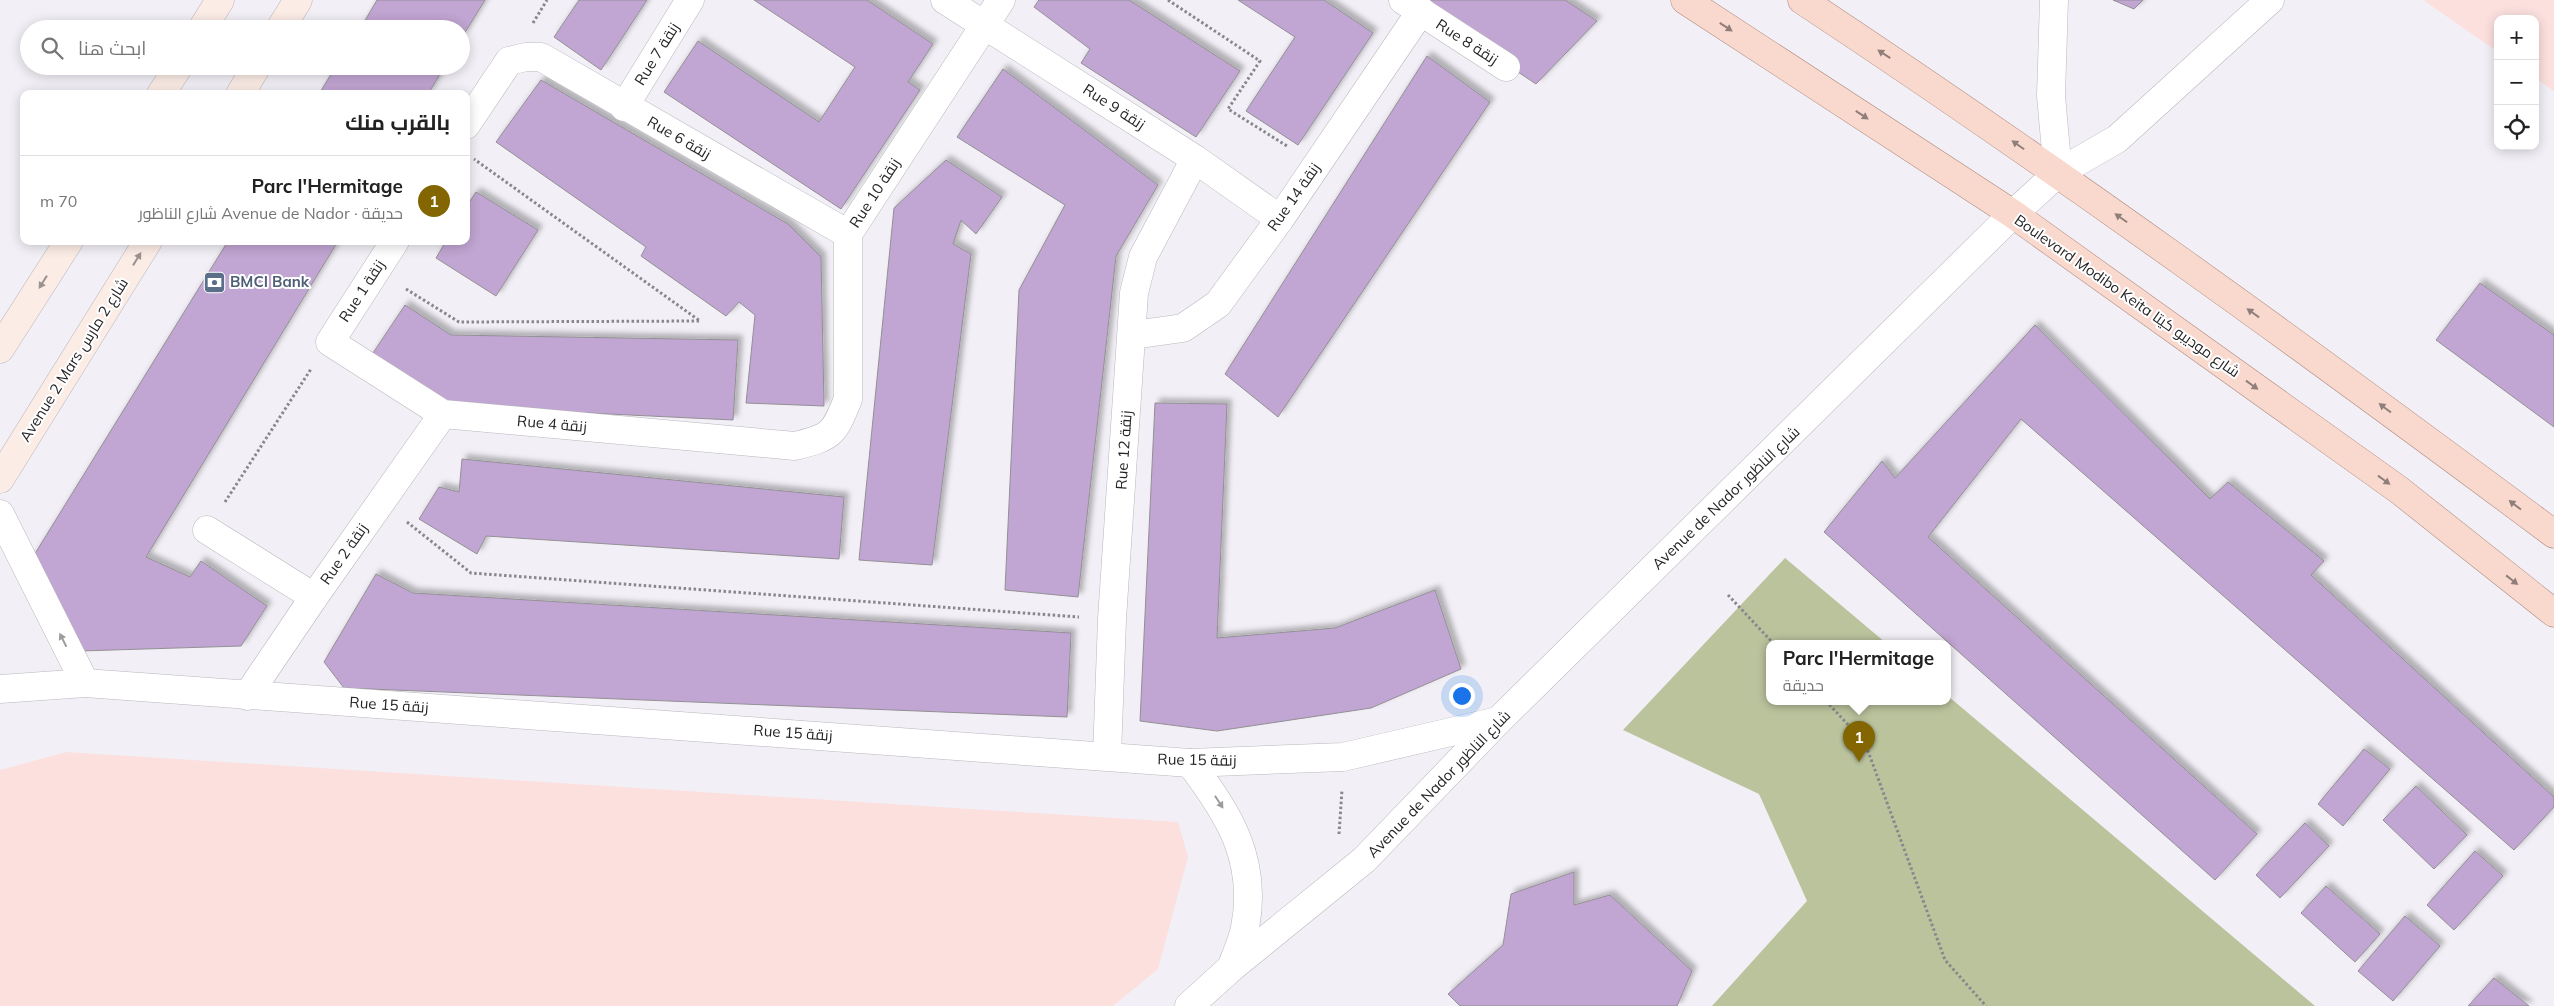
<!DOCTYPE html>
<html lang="ar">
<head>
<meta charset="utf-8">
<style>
  :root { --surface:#fff; --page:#f6f6f6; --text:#222; --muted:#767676; --line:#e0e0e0; --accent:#836600 }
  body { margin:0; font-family:Mulish,Cairo,sans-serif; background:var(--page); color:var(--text); direction:rtl }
  .controls { position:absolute; right:15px; top:15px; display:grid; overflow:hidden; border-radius:10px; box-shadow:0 2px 12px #0003 }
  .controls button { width:45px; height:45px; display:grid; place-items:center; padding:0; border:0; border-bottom:1px solid var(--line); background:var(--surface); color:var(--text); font:25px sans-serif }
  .you { position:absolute; left:1461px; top:695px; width:18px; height:18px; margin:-12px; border:4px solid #fff; border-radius:50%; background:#1a73e8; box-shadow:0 0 0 8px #1a73e833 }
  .badge { display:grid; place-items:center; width:32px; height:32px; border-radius:50%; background:var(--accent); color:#fff; font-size:16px; font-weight:700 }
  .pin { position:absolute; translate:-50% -41px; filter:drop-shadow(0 1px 2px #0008) }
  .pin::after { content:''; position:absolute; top:26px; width:18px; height:15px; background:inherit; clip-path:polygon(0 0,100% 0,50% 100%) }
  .popup { position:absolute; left:1766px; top:640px; width:185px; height:65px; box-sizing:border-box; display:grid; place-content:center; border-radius:10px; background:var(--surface); filter:drop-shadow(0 1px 4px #0005); font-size:16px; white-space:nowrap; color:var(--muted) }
  .popup b { font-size:19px; color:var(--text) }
  .popup::after { content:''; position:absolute; left:50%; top:100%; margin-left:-10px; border:10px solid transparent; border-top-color:var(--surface) }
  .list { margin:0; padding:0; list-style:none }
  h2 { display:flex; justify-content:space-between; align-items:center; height:65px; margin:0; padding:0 20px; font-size:21px }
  h2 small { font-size:16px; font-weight:400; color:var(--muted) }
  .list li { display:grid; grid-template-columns:32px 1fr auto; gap:15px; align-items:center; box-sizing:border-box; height:90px; padding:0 20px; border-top:1px solid var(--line) }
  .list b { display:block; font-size:19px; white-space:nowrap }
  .list p { margin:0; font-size:16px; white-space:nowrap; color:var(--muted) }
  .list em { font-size:16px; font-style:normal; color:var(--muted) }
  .icon { flex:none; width:28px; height:28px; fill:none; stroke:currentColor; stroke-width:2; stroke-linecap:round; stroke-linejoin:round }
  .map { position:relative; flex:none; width:2554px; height:1006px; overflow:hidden; direction:ltr }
  .search { position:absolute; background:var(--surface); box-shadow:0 2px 12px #0003; left:20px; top:20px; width:450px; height:55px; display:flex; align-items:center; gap:12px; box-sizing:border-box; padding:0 18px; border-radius:28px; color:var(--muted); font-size:19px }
  .panel { position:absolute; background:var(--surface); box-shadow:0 2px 12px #0003; left:20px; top:90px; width:450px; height:155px; border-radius:10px; direction:rtl }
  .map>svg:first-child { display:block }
  .education { fill:#fbe0de }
  .green { fill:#bbc39d }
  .building { fill:#c1a5d2; stroke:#939095; filter:url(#shadow) }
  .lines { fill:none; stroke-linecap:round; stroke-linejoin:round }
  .minor-casing { stroke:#b9b7bc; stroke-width:29 }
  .secondary-casing { stroke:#b9b7bc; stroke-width:29 }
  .primary-casing { stroke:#ac887d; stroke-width:29 }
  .path { stroke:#88878b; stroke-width:3; stroke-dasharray:2.5 2.5; stroke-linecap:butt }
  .minor { stroke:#fff; stroke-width:28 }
  .secondary { stroke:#fcece6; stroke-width:28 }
  .primary { stroke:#f9d8cd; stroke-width:28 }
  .oneway { fill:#8f7e7a }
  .oneway2 { fill:#9b9290 }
  .oneway3 { fill:#9d9c9d }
  .labels { text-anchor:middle; stroke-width:4; stroke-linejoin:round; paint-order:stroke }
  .street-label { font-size:15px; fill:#252426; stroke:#fff }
  .service-label { font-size:15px; font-weight:bold; fill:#4e5e75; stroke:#fff; text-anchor:start }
</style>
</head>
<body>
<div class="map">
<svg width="2554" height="1006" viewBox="0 0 2554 1006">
  <defs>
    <filter id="shadow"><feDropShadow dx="4.5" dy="-4.5" stdDeviation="2.5" flood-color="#0004"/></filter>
  </defs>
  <rect width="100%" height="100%" fill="#f2f0f6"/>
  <g class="education">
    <path d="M2423,0H2554V91L2535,78V19H2498V52Z"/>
    <path d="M66,752L1178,822L1188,857L1158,969L1113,1006H0V770Z"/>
  </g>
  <path class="green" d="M1785,558L1886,643H1770V701H1948V696L2315,1006H1712L1807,901L1759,794L1623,730Z"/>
  <g class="building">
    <path d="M377,0H485L461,39V29H360Z"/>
    <path d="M579,0H647L601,70L554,37Z"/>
    <path d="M754,0H867L933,44L908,82L920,90L841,209L664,92L698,41L819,122L855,67Z"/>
    <path d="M1039,0H1129L1240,71L1196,137L1081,63L1090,49L1034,7Z"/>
    <path d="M1238,0H1324L1373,33L1298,145L1246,111L1295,37Z"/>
    <path d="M1410,0H1565L1597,21L1536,84Z"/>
    <path d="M2113,0H2143L2134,9Z"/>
    <path d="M1427,56L1490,102L1278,417L1225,374Z"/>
    <path d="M336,66H445L428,94H319Z"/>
    <path d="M1003,69L1158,185L1116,256L1078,597L1005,590L1019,290L1065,205L957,137Z"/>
    <path d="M541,80L788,224L821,257L824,406L746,403L755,315L739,302L726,316L641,256L646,247L496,142Z"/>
    <path d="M946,160L1002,197L976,234L961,220L953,244L971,254L932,565L859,560L894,208Z"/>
    <path d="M476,192L538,230L496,296L436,258L446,241H466V207Z"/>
    <path d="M228,241H338L146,557L190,577L201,561L267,606L241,646L80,651L31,560Z"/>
    <path d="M2480,283L2554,335V427L2436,340Z"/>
    <path d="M405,305L451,335L738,340L733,420L443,406L369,359Z"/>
    <path d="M2035,325L2210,499L2228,482L2324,561L2311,575L2554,797V807L2514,850L2021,419L1928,537L2257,834L2215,880L1824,532L1882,461L1895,478Z"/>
    <path d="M1155,403L1227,404L1217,638L1335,628L1435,590L1461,669L1371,708L1217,731L1140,721Z"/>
    <path d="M462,459L844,497L839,559L486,536L477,554L419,519L439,487L459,492Z"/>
    <path d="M376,574L413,593L1071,633L1067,717L344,688L324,662Z"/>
    <path d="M2364,749L2390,769L2343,826L2318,804Z"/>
    <path d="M2416,786L2467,835L2434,869L2383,820Z"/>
    <path d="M2305,823L2329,846L2280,898L2256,875Z"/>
    <path d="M2475,851L2503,876L2454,930L2427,905Z"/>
    <path d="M1574,872V905L1610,895L1692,971L1677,1006H1460L1448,994L1503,945L1511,894Z"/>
    <path d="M2326,886L2380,934L2355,962L2301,913Z"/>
    <path d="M2405,916L2440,946L2393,1001L2358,971Z"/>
    <path d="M2494,978L2529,1006H2468Z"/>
  </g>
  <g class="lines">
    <defs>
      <g id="minor">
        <path d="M945,0L1195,159L1280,219"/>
        <path d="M1403,0L1506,67"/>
        <path d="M2054,0L2051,96L2058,173"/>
        <path d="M624,107L690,0"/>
        <path d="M466,125L509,61L526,57H541L848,234"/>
        <path d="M395,241L330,342L443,414L795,446C832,437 834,434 848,399V234L1001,0"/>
        <path d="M1133,335L1183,328L1218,304L1280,219L1421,11"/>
        <path d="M0,514L85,683"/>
        <path d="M207,530L314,597"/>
        <path d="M0,689L85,683L1190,763L1343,757L1498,721"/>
        <path d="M247,696L314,597L443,414"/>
        <path d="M1107,756L1112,619L1134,293L1143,257L1195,159"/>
        <path d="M1190,763C1229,814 1258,860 1245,928C1242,942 1236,955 1231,968"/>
        <path d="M1189,1006L1231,968L1364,860L1498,721L2013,214L2058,173L2117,139L2270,0"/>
      </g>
      <g id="secondary">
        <path d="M202,29L220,0"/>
        <path d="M280,29L298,0"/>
        <path d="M161,94L179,66"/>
        <path d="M240,94L257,66"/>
        <path d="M0,349L69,241"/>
        <path d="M0,479L148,241"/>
      </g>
      <g id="primary">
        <path d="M1685,0L2013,214L2399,490L2554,613"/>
        <path d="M1802,0C2059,170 2307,350 2554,534"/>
      </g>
    </defs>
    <use href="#minor" class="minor-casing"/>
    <use href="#secondary" class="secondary-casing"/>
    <use href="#primary" class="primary-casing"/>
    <g class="path">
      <path d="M1168,0L1260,61L1228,109L1287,146"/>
      <path d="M533,23L547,0"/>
      <path d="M406,289L459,322L700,321L474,159"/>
      <path d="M225,502L311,369"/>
      <path d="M407,522L471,573L1079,617"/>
      <path d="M1728,595L1773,643"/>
      <path d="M1826,701L1865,743L1945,960L1986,1006"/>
      <path d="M1339,834L1342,790"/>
    </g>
    <use href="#minor" class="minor"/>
    <use href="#secondary" class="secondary"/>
    <use href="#primary" class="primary"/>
  </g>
  <defs><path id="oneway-solid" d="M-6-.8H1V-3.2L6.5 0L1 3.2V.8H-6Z" transform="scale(1.25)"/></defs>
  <g class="oneway">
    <use href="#oneway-solid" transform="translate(1726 27) rotate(33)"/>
    <use href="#oneway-solid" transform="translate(1884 54) rotate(-147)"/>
    <use href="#oneway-solid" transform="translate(1862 115) rotate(33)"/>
    <use href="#oneway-solid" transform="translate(2018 145) rotate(-145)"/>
    <use href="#oneway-solid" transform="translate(2121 218) rotate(-145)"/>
    <use href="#oneway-solid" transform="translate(2253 313) rotate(-144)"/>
    <use href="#oneway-solid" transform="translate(2252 385) rotate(36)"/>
    <use href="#oneway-solid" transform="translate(2385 408) rotate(-143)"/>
    <use href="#oneway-solid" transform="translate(2384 480) rotate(36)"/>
    <use href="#oneway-solid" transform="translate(2515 505) rotate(-143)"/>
    <use href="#oneway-solid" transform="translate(2512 580) rotate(38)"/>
  </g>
  <g class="oneway2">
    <use href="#oneway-solid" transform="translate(137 259) rotate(-58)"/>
    <use href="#oneway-solid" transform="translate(43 282) rotate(122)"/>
  </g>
  <g class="oneway3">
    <use href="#oneway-solid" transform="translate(63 640) rotate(-117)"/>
    <use href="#oneway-solid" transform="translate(1219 802) rotate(57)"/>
  </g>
  <defs>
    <symbol id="bank-square" viewBox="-11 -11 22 22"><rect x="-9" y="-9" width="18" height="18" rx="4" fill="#5c6f8a" stroke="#fff"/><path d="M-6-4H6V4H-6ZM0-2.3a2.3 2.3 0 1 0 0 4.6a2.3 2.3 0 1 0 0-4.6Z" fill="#fff"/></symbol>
  </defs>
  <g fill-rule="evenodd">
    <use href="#bank-square" x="202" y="270" width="25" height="25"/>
  </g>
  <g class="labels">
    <g class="street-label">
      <text transform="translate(1467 42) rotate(33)" y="5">Rue 8 زنقة</text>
      <text transform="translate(657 54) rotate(-58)" y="5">Rue 7 زنقة</text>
      <text transform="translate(1114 107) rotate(33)" y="5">Rue 9 زنقة</text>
      <text transform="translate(679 138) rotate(30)" y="5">Rue 6 زنقة</text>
      <text transform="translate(875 193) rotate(-57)" y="5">Rue 10 زنقة</text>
      <text transform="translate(1294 197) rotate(-55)" y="5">Rue 14 زنقة</text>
      <text transform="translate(362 291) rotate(-57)" y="5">Rue 1 زنقة</text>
      <text transform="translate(2127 296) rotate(35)" y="5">Boulevard Modibo Keita شارع موديبو كيتا</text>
      <text transform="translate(74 360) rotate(-58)" y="5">Avenue 2 Mars شارع 2 مارس</text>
      <text transform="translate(552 424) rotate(5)" y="5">Rue 4 زنقة</text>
      <text transform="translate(1124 450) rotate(-86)" y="5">Rue 12 زنقة</text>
      <text transform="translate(1726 498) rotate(-44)" y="5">Avenue de Nador شارع الناظور</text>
      <text transform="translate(344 554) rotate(-55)" y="5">Rue 2 زنقة</text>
      <text transform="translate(389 705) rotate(4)" y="5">Rue 15 زنقة</text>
      <text transform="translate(793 733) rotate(4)" y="5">Rue 15 زنقة</text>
      <text transform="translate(1197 760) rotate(1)" y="5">Rue 15 زنقة</text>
      <text transform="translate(1439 784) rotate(-46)" y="5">Avenue de Nador شارع الناظور</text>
    </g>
    <g class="service-label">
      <text x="230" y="287">BMCI Bank</text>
    </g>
  </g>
</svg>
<div class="controls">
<button>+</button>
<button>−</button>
<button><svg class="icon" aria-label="locate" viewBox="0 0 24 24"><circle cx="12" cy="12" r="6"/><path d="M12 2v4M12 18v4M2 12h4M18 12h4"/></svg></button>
</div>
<div class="you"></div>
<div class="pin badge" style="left:1859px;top:762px">1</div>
<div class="popup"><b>Parc l'Hermitage</b>حديقة</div>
<div class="search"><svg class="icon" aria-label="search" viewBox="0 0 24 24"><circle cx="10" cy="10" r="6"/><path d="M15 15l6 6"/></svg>ابحث هنا</div>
<section class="panel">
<h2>بالقرب منك<small></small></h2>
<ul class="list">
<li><span class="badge">1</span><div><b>Parc l'Hermitage</b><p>حديقة · Avenue de Nador شارع الناظور</p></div><em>70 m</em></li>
</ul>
</section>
</div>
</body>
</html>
